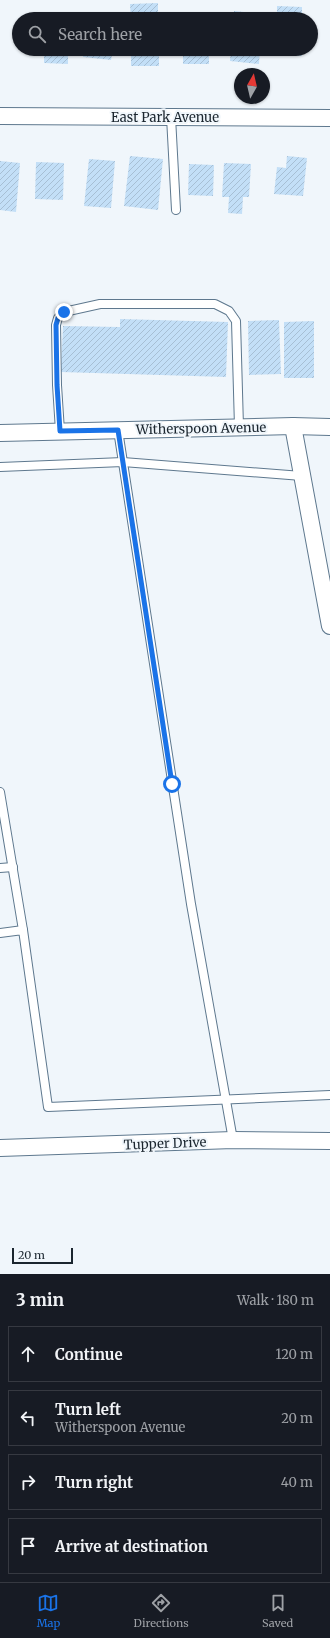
<!DOCTYPE html>
<html lang="en">
<head>
<meta charset="utf-8">
<style>
  :root { --surface:#171b24; --page:#20242c; --text:#f1f3f6; --muted:#9ea1a6; --line:#363941; --accent:#1a73e8 }
  body { margin:0; font-family:Merriweather,serif; background:var(--page); color:var(--text) }
  .compass { position:absolute; left:234px; top:68px; width:36px; height:36px; border-radius:50%; background:var(--surface); box-shadow:0 1px 3px #0004; rotate:8deg }
  .scale { position:absolute; left:12px; bottom:10px; width:61px; box-sizing:border-box; padding-left:4px; border:2px solid #1b262f; border-top:0; font-size:11px; line-height:14px; white-space:nowrap; color:#1b262f; -webkit-text-stroke:3px #f0f6fb; paint-order:stroke }
  .stop { position:absolute; width:12px; height:12px; margin:-9px; border:3px solid #1a73e8; border-radius:50%; background:#fff }
  .stop.end { background:#1a73e8; border-color:#fff; box-shadow:0 1px 4px #0008 }
  .list { margin:0; padding:0; list-style:none }
  h2 { display:flex; justify-content:space-between; align-items:center; height:52px; margin:0; padding:0 16px; font-size:17px }
  h2 small { font-size:13px; font-weight:400; color:var(--muted) }
  .list li { display:grid; grid-template-columns:26px 1fr auto; gap:12px; align-items:center; box-sizing:border-box; height:56px; margin:0 8px 8px; padding:0 8px; border:1px solid var(--line); border-radius:0px }
  .list b { display:block; font-size:15px; white-space:nowrap }
  .list p { margin:0; font-size:13px; white-space:nowrap; color:var(--muted) }
  .list em { font-size:13px; font-style:normal; color:var(--muted) }
  .icon { flex:none; width:22px; height:22px; fill:none; stroke:currentColor; stroke-width:2; stroke-linecap:round; stroke-linejoin:round }
  .map { position:relative; flex:none; width:330px; height:1274px; overflow:hidden }
  .search { position:absolute; background:var(--surface); box-shadow:0 1px 3px #0004; left:12px; right:12px; top:12px; height:44px; display:flex; align-items:center; gap:10px; box-sizing:border-box; padding:0 14px; border-radius:22px; color:var(--muted); font-size:15px }
  .sheet { height:308px; background:var(--surface) }
  nav { display:flex; justify-content:space-around; align-items:center; box-sizing:border-box; height:56px; border-top:1px solid var(--line); background:var(--surface); font-size:11px; color:var(--muted) }
  nav a { display:grid; justify-items:center; gap:2px }
  nav .on { color:var(--accent) }
  .map>svg:first-child { display:block }
  .building { fill:url(#building-hatch) }
  .lines { fill:none; stroke-linecap:round; stroke-linejoin:round }
  .service-casing { stroke:#5e788e; stroke-width:10 }
  .minor-casing { stroke:#5e788e; stroke-width:18 }
  .service { stroke:#fff; stroke-width:8 }
  .minor { stroke:#fff; stroke-width:16 }
  .route { stroke:#1a73e8; stroke-width:5 }
  .labels { text-anchor:middle; stroke-width:4; stroke-linejoin:round; paint-order:stroke }
  .street-label { font-size:13px; fill:#1b262f; stroke:#f0f6fb }
</style>
</head>
<body>
<div class="map">
<svg width="330" height="1274" viewBox="0 0 330 1274">
  <defs>
    <pattern id="building-hatch" width="6" height="6" patternUnits="userSpaceOnUse"><rect width="6" height="6" fill="#c3dff7"/><path d="M-1 1l2-2M0 6l6-6M5 7l2-2" fill="none" stroke="#a7bfd4"/></pattern>
  </defs>
  <rect width="100%" height="100%" fill="#f0f6fb"/>
  <g class="building">
    <path d="M158,3V19H131L130,4Z"/>
    <path d="M277,6L302,7V19H277Z"/>
    <path d="M234,11L263,14L262,19H234Z"/>
    <rect x="183" y="14" width="26" height="5"/>
    <path d="M44,49H68V64L44,63Z"/>
    <path d="M84,49H113L111,60L83,57Z"/>
    <rect x="131" y="49" width="28" height="17"/>
    <rect x="183" y="49" width="26" height="15"/>
    <path d="M231,49H260L259,64L230,61Z"/>
    <path d="M277,49H302V56L277,55Z"/>
    <path d="M130,156L163,159L158,210L124,206Z"/>
    <path d="M287,156L307,158L303,196L274,194L277,167L286,168Z"/>
    <path d="M89,159L115,161L111,208L84,206Z"/>
    <path d="M0,161L20,163L16,212L0,210Z"/>
    <path d="M36,162L64,163L63,200L35,199Z"/>
    <path d="M224,163L251,164L249,197H243L242,214L228,213L229,197H222Z"/>
    <path d="M189,164L214,165L213,196L188,195Z"/>
    <path d="M120,319L228,322L226,377L61,372L63,326L120,327Z"/>
    <path d="M279,320L281,374L249,375L248,321Z"/>
    <path d="M314,321V378H284V322Z"/>
  </g>
  <g class="lines">
    <defs>
      <g id="service">
        <path d="M171,117L176,210"/>
        <path d="M118,430L191,904L233,1140"/>
        <path d="M60,431L57,385L56,325L58,318L64,312L100,304H215L229,311L236,321L239,427"/>
        <path d="M0,467L123,462L302,476"/>
        <path d="M0,792L23,930"/>
        <path d="M0,868L13,867"/>
        <path d="M0,933L23,930L48,1107L330,1095"/>
      </g>
      <g id="minor">
        <path d="M0,116L330,118"/>
        <path d="M293,426L330,626"/>
        <path d="M0,433L293,426L330,427"/>
        <path d="M0,1148L233,1140L330,1141"/>
      </g>
    </defs>
    <use href="#service" class="service-casing"/>
    <use href="#minor" class="minor-casing"/>
    <use href="#service" class="service"/>
    <use href="#minor" class="minor"/>
  </g>
  <g class="lines">
    <path class="route" d="M64,312L58,318L56,325L57,385L60,431L118,430L172,784"/>
  </g>
  <g class="labels">
    <g class="street-label">
      <text x="165" y="122">East Park Avenue</text>
      <text transform="translate(201 428) rotate(-1)" y="5">Witherspoon Avenue</text>
      <text transform="translate(165 1143) rotate(-2)" y="5">Tupper Drive</text>
    </g>
  </g>
</svg>
<svg class="compass" viewBox="-18 -18 36 36"><path d="M0-13l5 13h-10z" fill="#e53935"/><path d="M0 13l5-13h-10z" fill="#9ea1a6"/></svg>
<div class="scale">20 m</div>
<div class="stop" style="left:172px;top:784px"></div>
<div class="stop end" style="left:64px;top:312px"></div>
<div class="search"><svg class="icon" aria-label="search" viewBox="0 0 24 24"><circle cx="10" cy="10" r="6"/><path d="M15 15l6 6"/></svg>Search here</div>
</div>
<section class="sheet">
<h2>3 min<small>Walk · 180 m</small></h2>
<ul class="list">
<li><svg class="icon" aria-label="ahead" viewBox="0 0 24 24"><path d="M12 20V5M6 11l6-6 6 6"/></svg><div><b>Continue</b></div><em>120 m</em></li>
<li><svg class="icon" aria-label="left" viewBox="0 0 24 24"><path d="M17 20v-9H6M10 6l-5 5 5 5"/></svg><div><b>Turn left</b><p>Witherspoon Avenue</p></div><em>20 m</em></li>
<li><svg class="icon" aria-label="right" viewBox="0 0 24 24"><path d="M7 20v-9h11M14 6l5 5-5 5"/></svg><div><b>Turn right</b></div><em>40 m</em></li>
<li><svg class="icon" aria-label="arrive" viewBox="0 0 24 24"><path d="M6 21V4h12l-3 4 3 4H6"/></svg><div><b>Arrive at destination</b></div></li>
</ul>
</section>
<nav>
<a class="on"><svg class="icon" aria-label="map" viewBox="0 0 24 24"><path d="M3 6l6-2 6 2 6-2v14l-6 2-6-2-6 2zM9 4v14M15 6v14"/></svg>Map</a>
<a><svg class="icon" aria-label="directions" viewBox="0 0 24 24"><path d="M12 3l9 9-9 9-9-9zM9 14v-3h6M13 9l2 2-2 2"/></svg>Directions</a>
<a><svg class="icon" aria-label="saved" viewBox="0 0 24 24"><path d="M7 4h10v16l-5-4-5 4z"/></svg>Saved</a>
</nav>
</body>
</html>
